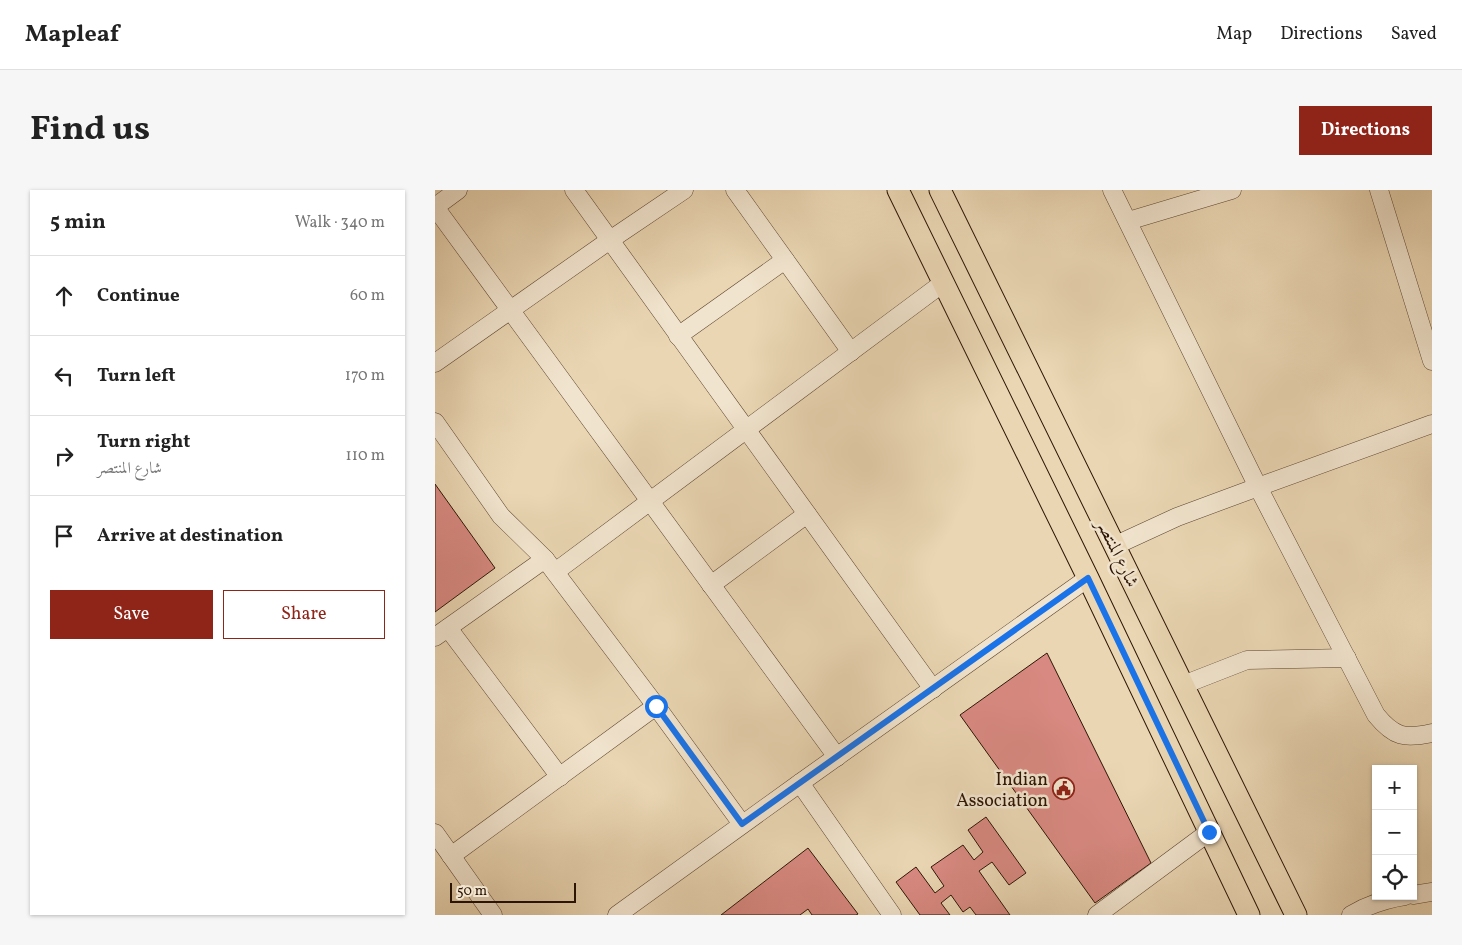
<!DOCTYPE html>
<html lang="en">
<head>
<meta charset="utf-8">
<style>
  :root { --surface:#fff; --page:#f6f6f6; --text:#222; --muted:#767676; --line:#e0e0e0; --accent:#8f2418 }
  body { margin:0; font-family:Vollkorn,Amiri,serif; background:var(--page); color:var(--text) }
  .controls { position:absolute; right:15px; bottom:15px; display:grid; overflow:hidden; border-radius:0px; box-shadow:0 1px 4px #0004 }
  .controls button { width:45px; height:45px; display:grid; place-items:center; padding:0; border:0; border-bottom:1px solid var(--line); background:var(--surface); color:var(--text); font:25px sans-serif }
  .scale { position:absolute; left:15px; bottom:12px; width:126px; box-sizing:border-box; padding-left:5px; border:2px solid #2d1505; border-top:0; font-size:14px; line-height:18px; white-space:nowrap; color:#2d1505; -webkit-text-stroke:4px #f1e4ce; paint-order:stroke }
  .stop { position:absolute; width:15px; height:15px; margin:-11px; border:4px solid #1a73e8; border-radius:50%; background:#fff }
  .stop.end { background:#1a73e8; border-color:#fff; box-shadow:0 1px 5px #0008 }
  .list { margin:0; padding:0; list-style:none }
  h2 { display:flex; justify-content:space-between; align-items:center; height:65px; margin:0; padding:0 20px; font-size:21px }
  h2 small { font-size:16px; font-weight:400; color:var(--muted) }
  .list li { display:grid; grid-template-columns:32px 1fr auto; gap:15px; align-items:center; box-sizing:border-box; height:80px; padding:0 20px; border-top:1px solid var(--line) }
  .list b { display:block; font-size:19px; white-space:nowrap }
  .list p { margin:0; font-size:16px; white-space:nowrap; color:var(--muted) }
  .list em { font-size:16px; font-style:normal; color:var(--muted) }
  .actions { display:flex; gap:10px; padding:15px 20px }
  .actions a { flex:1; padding:11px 0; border:1px solid var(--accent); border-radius:0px; text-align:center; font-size:18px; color:var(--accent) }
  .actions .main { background:var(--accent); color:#fff }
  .icon { flex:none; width:28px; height:28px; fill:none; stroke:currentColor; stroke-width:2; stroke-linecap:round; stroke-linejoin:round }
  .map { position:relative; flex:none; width:997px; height:725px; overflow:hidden; border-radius:0px }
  header { display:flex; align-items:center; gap:30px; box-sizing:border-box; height:70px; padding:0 25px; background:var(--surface); border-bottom:1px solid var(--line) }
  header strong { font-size:24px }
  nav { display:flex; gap:28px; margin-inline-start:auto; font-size:18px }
  .intro { display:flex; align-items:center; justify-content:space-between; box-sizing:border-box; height:120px; padding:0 30px }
  h1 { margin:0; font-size:35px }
  .button { padding:12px 22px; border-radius:0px; background:var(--accent); color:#fff; font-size:18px; font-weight:700 }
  main { display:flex; gap:30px; padding:0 30px }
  aside { flex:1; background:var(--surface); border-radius:0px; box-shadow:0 1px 4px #0004 }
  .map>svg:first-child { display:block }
  .building { fill:#d88981; stroke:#2d1505 }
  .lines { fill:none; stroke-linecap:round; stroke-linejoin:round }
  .minor-casing { stroke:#5c4530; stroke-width:19 }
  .major-casing { stroke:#2d1505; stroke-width:23 }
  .minor { stroke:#f1e4ce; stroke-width:18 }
  .major { stroke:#ead6b3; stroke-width:21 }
  .route { stroke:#1a73e8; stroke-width:6 }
  .labels { text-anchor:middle; stroke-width:5; stroke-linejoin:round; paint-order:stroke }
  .street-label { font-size:18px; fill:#2d1505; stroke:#f1e4ce }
  .poi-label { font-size:18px; fill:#2d1505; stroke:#f1e4ce; text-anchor:end }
</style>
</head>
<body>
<header>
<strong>Mapleaf</strong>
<nav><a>Map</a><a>Directions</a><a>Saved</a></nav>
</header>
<div class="intro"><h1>Find us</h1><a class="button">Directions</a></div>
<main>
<aside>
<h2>5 min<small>Walk · 340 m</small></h2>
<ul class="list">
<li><svg class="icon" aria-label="ahead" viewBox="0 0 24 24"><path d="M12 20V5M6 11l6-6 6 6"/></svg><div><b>Continue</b></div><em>60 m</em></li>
<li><svg class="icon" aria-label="left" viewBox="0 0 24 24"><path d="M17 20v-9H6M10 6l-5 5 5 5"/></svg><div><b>Turn left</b></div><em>170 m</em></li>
<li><svg class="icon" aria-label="right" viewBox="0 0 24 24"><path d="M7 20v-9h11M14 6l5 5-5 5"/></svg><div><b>Turn right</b><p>شارع المنتصر</p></div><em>110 m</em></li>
<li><svg class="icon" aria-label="arrive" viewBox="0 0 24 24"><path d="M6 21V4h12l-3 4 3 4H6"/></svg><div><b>Arrive at destination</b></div></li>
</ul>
<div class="actions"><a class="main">Save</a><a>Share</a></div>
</aside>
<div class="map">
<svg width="997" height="725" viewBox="0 0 997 725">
  <rect width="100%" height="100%" fill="#ead6b3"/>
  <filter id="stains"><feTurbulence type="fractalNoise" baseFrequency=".004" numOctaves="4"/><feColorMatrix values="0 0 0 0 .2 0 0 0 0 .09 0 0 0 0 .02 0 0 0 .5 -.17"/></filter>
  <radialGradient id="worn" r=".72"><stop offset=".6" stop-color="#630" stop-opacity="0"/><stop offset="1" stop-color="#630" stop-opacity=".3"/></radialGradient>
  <g class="building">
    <path d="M0,294L60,378L0,422Z"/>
    <path d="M612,463L716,673L660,713L525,525Z"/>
    <path d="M551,627L591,683L574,695L557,672L544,681L575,725H541L535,717L528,722L516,705L506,713L515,725H485L461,692L481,677L500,703L509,696L496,677L528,655L539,670L548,662L533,640Z"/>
    <path d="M373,658L423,724L421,725H377L373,719L365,725H286Z"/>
  </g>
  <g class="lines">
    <defs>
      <g id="minor">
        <path d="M23,0L0,17L402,567"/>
        <path d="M139,0L498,499"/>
        <path d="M300,0L416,162"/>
        <path d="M677,0L823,297L941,525C959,547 969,549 997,543"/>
        <path d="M944,0L997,171"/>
        <path d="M693,31L797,0"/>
        <path d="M243,146L350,70"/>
        <path d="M0,173L175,50L249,0"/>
        <path d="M0,232L66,326L110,369L221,516L307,634"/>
        <path d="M679,356L742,327L823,297L997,234"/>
        <path d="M120,382L508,93"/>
        <path d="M276,395L372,324"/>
        <path d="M13,438L125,587"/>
        <path d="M0,447L110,369"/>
        <path d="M748,495L812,470L912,468"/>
        <path d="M365,593L457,725"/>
        <path d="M0,643L58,725"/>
        <path d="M16,666L221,516"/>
        <path d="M978,705L997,702"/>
        <path d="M182,725L365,593L653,388"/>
        <path d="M662,725L774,642"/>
        <path d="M916,725C933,715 950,709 970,706"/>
      </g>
      <g id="major">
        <path d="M463,0L653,388L814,725"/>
        <path d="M505,0L861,725"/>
      </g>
    </defs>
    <use href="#minor" class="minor-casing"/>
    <use href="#major" class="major-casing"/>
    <use href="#minor" class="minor"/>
    <use href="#major" class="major"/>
  </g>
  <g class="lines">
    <path class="route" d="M221,516L307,634L653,388L774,642"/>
  </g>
  <defs>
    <symbol id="civic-ring" viewBox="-11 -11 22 22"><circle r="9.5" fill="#f1e4ce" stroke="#8f2418" stroke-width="1.5"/><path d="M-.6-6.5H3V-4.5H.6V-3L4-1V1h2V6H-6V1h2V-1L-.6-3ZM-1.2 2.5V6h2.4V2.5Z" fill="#8f2418"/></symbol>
  </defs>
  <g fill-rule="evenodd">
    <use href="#civic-ring" x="616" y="586" width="25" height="25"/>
  </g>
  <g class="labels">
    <g class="street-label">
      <text transform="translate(683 363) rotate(64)" y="6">شارع المنتصر</text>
    </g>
    <g class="poi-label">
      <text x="613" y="595">Indian<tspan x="613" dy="21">Association</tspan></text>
    </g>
  </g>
  <rect width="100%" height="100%" filter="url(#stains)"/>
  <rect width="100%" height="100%" fill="url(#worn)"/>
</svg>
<div class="controls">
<button>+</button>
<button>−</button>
<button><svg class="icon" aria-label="locate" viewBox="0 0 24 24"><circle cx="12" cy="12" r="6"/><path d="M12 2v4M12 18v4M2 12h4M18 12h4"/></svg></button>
</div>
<div class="scale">50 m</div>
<div class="stop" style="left:221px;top:516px"></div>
<div class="stop end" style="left:774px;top:642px"></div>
</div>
</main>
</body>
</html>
